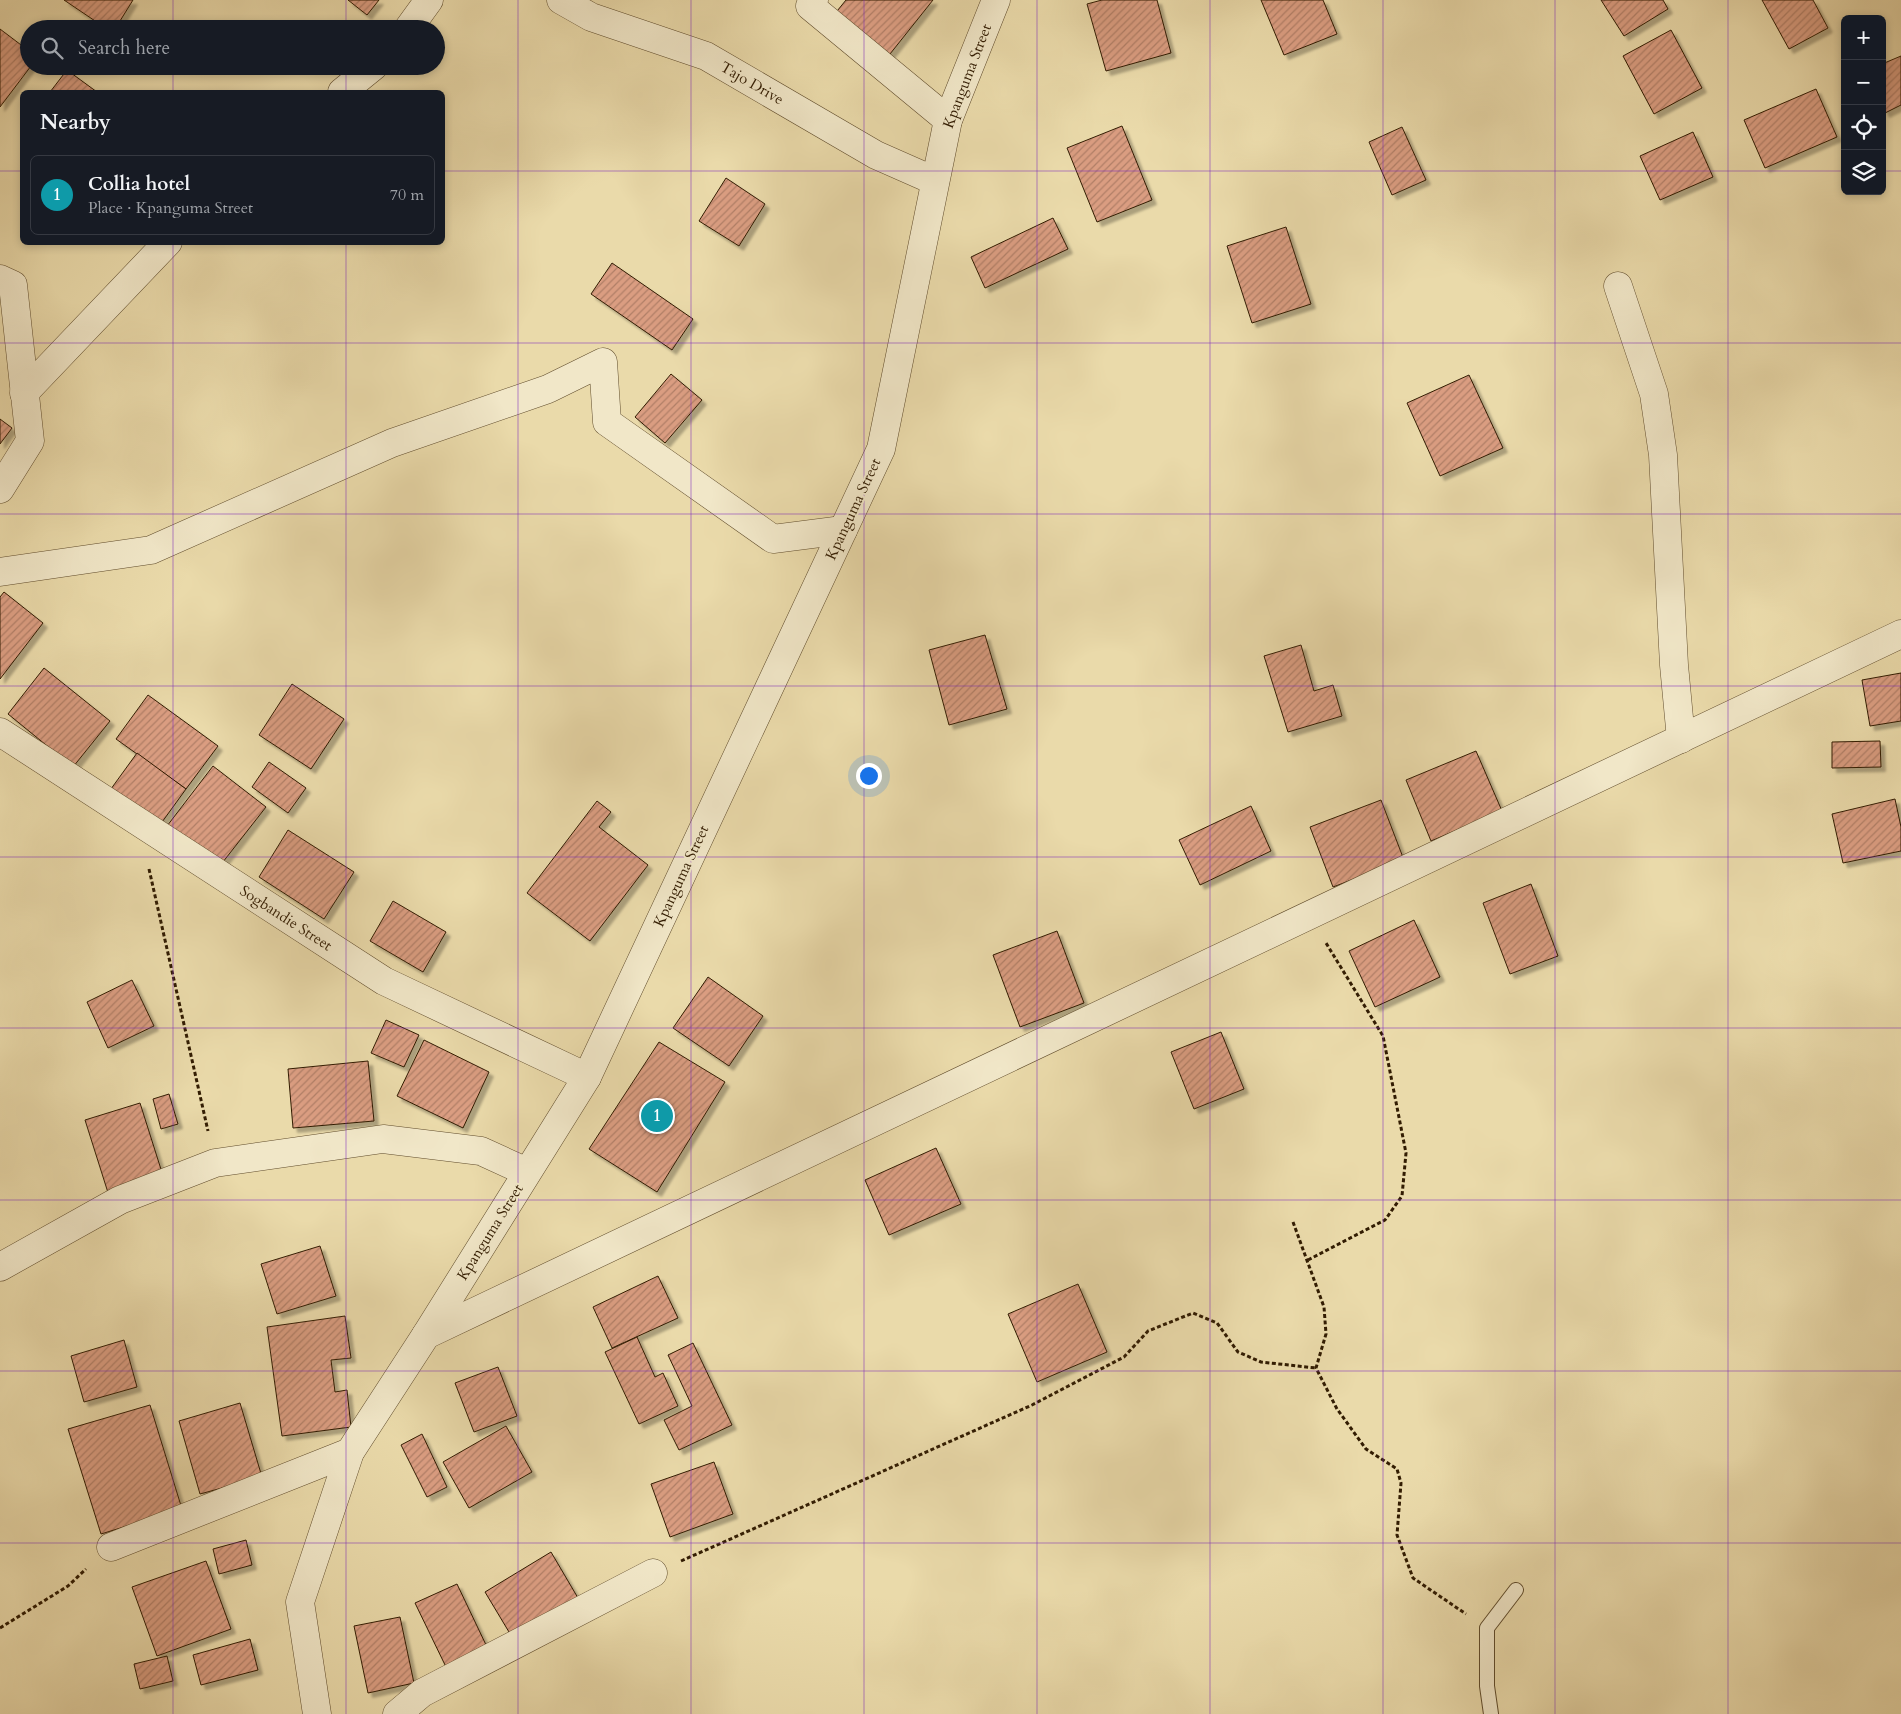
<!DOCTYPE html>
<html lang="en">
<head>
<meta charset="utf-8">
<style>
  :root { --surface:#171b24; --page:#242831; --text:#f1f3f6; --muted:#9ea1a6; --line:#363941; --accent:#db2777 }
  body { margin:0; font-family:Cardo,serif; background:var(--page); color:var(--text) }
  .controls { position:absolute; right:15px; top:15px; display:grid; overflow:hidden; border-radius:8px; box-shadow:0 2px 8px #0003 }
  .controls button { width:45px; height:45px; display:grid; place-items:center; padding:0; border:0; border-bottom:1px solid var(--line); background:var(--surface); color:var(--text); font:25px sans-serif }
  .you { position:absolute; left:868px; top:775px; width:18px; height:18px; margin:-12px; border:4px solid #fff; border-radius:50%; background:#1a73e8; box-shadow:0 0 0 8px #1a73e833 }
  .badge { display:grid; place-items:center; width:32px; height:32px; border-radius:50%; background:var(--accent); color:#fff; font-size:16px; font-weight:700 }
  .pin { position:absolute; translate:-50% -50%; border:2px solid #fff; box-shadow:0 1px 5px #0006 }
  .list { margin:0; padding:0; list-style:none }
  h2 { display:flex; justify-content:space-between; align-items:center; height:65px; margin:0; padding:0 20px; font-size:21px }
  h2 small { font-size:16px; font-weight:400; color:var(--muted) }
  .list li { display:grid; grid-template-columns:32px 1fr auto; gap:15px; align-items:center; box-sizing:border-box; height:80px; margin:0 10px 10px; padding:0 10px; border:1px solid var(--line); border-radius:8px }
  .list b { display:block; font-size:19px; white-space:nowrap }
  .list p { margin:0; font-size:16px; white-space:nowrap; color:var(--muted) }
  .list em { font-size:16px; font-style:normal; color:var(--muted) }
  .icon { flex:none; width:28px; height:28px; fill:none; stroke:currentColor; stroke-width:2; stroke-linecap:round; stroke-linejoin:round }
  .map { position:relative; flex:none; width:1901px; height:1714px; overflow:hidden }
  .search { position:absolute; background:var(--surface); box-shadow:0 2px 8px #0003; left:20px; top:20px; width:425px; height:55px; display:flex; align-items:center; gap:12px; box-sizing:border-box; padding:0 18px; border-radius:28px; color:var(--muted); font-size:19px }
  .panel { position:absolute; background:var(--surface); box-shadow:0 2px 8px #0003; left:20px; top:90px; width:425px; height:155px; border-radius:8px }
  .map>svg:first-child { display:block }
  .building { fill:url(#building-hatch); stroke:#321c02; filter:url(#shadow) }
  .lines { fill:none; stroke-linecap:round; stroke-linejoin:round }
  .lane-casing { stroke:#604c2c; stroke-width:16 }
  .street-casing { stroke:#604c2c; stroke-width:29 }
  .path { stroke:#321c02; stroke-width:3; stroke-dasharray:4 2.5; stroke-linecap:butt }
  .lane { stroke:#f1e7c8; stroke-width:14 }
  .street { stroke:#f1e7c8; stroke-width:28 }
  .grid { fill:none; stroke:#7b2cbf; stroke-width:1; stroke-opacity:0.55 }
  .labels { text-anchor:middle; stroke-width:4; stroke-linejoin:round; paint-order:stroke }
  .street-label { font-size:15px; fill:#321c02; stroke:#f1e7c8 }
</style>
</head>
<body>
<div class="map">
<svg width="1901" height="1714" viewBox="0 0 1901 1714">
  <defs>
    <pattern id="building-hatch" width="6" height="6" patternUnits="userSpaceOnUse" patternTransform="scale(1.25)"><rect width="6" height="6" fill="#da9d81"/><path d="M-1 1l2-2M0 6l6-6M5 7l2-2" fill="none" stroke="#b17f67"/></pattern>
    <filter id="shadow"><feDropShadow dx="4.5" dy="4.5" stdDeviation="1" flood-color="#0004"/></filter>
  </defs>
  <rect width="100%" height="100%" fill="#eadaaa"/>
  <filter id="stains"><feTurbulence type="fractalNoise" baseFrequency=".004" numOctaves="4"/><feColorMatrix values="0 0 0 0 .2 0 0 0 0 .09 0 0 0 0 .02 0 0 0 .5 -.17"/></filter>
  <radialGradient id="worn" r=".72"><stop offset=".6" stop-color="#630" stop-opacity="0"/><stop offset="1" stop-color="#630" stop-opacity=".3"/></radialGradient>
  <g class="building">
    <path d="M64,0H133L115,29H107Z"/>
    <path d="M348,0H379L367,15Z"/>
    <path d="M846,0H933L886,59L833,16Z"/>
    <path d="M1102,0H1157L1171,53L1106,71L1087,4Z"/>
    <path d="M1261,0H1323L1337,34L1284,55Z"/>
    <path d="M1601,0H1663L1668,9L1624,36Z"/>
    <path d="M1762,0H1813L1828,28L1789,49Z"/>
    <path d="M0,29L29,51V66H31L0,107Z"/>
    <path d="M1671,30L1702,88L1654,114L1623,56Z"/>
    <path d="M1901,56V105L1885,113L1882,106V64Z"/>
    <path d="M67,70L97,92H50Z"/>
    <path d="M1816,89L1837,137L1765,168L1744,120Z"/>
    <path d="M1122,126L1152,200L1097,222L1067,148Z"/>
    <path d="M1402,127L1426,180L1392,195L1369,142Z"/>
    <path d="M1693,132L1713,177L1660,200L1640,156Z"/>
    <path d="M726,178L765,204L739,246L699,221Z"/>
    <path d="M1053,218L1068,249L985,288L971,257Z"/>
    <path d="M1286,227L1311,304L1252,323L1227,246Z"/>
    <path d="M612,263L693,319L672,350L591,294Z"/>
    <path d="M671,374L702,400L665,443L635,417Z"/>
    <path d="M1469,375L1503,448L1440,476L1407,403Z"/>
    <path d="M0,419L12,428L0,444Z"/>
    <path d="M4,592L43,623L0,679V597Z"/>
    <path d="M985,635L1007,709L949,725L929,650Z"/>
    <path d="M1301,645L1314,691L1333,685L1342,716L1288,732L1264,656Z"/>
    <path d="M44,668L110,721L73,767L8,714Z"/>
    <path d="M1901,673V721L1870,726L1862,680Z"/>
    <path d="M292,684L344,719L311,769L259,735Z"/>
    <path d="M148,695L218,746L186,789L116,739Z"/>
    <path d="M1880,741L1881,767L1832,768V742Z"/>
    <path d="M1476,751L1502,811L1431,841L1406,780Z"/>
    <path d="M137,753L186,789L157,829L108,793Z"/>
    <path d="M269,762L306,788L288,813L252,787Z"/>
    <path d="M213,766L266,807L219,867L167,826Z"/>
    <path d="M1895,799L1901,827V851L1843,863L1832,814Z"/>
    <path d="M1381,800L1404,860L1333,887L1310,827Z"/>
    <path d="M597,801L611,812L599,827L648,865L590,941L527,893Z"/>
    <path d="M1251,806L1271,851L1200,885L1179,840Z"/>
    <path d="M288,830L354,872L324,919L259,877Z"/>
    <path d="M1531,884L1558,956L1510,974L1483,903Z"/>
    <path d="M393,901L446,932L423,972L370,941Z"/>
    <path d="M1414,920L1440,977L1375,1007L1349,951Z"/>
    <path d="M1057,931L1084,1003L1020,1027L993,955Z"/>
    <path d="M708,977L763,1016L729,1066L673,1028Z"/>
    <path d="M132,980L154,1026L108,1048L87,1002Z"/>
    <path d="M386,1020L419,1035L404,1067L371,1053Z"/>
    <path d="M1221,1032L1244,1089L1194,1109L1171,1052Z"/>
    <path d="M424,1040L489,1072L463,1128L397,1096Z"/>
    <path d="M659,1042L725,1082L657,1192L589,1149Z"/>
    <path d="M368,1061L374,1121L293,1128L288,1069Z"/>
    <path d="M169,1094L178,1124L161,1129L153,1099Z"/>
    <path d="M140,1103L165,1182L110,1199L85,1120Z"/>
    <path d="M936,1148L961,1204L889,1235L865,1180Z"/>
    <path d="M320,1246L336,1296L277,1314L261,1264Z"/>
    <path d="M658,1276L678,1318L612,1348L593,1307Z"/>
    <path d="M1078,1284L1107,1352L1037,1382L1008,1314Z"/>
    <path d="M345,1316L351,1358L331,1360L335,1392L347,1390L351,1427L282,1436L267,1327Z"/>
    <path d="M637,1337L655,1377L663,1373L678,1406L639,1424L605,1352Z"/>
    <path d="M124,1340L137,1387L84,1402L71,1356Z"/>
    <path d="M693,1343L732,1425L679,1450L664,1420L692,1406L668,1355Z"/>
    <path d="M498,1367L517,1416L474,1432L455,1383Z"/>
    <path d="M240,1403L262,1477L200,1494L179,1421Z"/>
    <path d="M150,1405L182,1509L101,1534L68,1429Z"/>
    <path d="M506,1426L532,1472L469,1508L443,1462Z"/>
    <path d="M422,1434L447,1487L427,1497L401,1445Z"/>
    <path d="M714,1462L733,1514L670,1537L651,1484Z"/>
    <path d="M246,1540L252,1565L219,1574L213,1549Z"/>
    <path d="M551,1552L578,1598L512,1637L485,1592Z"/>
    <path d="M206,1561L231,1629L157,1656L132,1587Z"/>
    <path d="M457,1584L487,1647L446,1667L415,1603Z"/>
    <path d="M400,1617L414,1683L368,1693L354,1626Z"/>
    <path d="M250,1639L258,1670L201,1685L193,1655Z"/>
    <path d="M167,1656L173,1681L140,1689L134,1664Z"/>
  </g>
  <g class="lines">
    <defs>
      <path id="lane" d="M1491,1714L1487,1686V1628L1516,1590"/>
      <g id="street">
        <path d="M561,0L591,17L706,56L876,155L935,181"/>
        <path d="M814,0L810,6L948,120"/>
        <path d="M408,29L429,0"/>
        <path d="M342,92L374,66"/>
        <path d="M0,279L13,285L30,441L0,489"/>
        <path d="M1618,286L1654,394L1663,455L1674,665L1681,739"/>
        <path d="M24,393L168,242"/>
        <path d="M0,572L151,550L392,443L548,389L603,362L607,422L773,539L843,530"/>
        <path d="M0,732L384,981L587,1077"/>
        <path d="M0,1267L120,1200L215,1163L383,1139L481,1151L527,1172"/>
        <path d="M426,1335L1901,634"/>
        <path d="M111,1547L350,1452"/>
        <path d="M317,1714L300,1602L350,1452L426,1335L587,1077L881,449L948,120L996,0"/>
        <path d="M397,1714L422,1693L653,1573"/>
      </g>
    </defs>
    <use href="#lane" class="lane-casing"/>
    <use href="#street" class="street-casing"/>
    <g class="path">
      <path d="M149,869L208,1131"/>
      <path d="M1293,1222L1324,1307L1326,1334L1316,1368L1337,1409L1366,1449L1397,1469L1401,1483L1397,1535L1413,1578L1466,1614"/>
      <path d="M1308,1260L1385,1220L1402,1196L1406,1153L1383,1036L1326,943"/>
      <path d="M681,1561L1032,1405L1124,1357L1148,1331L1193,1313L1217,1323L1238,1352L1261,1362L1316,1368"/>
      <path d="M0,1628L68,1586L86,1569"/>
    </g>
    <use href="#lane" class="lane"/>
    <use href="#street" class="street"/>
  </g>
  <path class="grid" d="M173,0V29M346,0V29M518,0V1714M691,0V1714M864,0V1714M1037,0V1714M1210,0V1714M1383,0V1714M1555,0V1714M1728,0V1714M173,66V92M346,66V92M0,171H22M442,171H1845M1882,171H1901M173,242V1714M346,242V1714M0,343H1901M0,514H1901M0,686H1901M0,857H1901M0,1028H1901M0,1200H1901M0,1371H1901M0,1543H1901"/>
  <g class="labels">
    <g class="street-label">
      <text transform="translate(967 76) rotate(-69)" y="5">Kpanguma Street</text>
      <text transform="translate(752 83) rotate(30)" y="5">Tajo Drive</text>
      <text transform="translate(853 509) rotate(-65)" y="5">Kpanguma Street</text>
      <text transform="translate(681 876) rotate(-65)" y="5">Kpanguma Street</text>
      <text transform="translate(286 918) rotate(33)" y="5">Sogbandie Street</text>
      <text transform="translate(490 1232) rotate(-58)" y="5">Kpanguma Street</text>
    </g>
  </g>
  <rect width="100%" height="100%" filter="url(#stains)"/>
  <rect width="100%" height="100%" fill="url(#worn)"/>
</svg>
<div class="controls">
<button>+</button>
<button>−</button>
<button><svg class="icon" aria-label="locate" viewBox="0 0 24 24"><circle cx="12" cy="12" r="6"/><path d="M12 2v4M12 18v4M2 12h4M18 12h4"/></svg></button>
<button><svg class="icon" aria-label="layers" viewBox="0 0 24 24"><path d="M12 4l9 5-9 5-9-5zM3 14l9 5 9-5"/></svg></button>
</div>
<div class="you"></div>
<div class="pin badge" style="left:657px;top:1116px;background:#0f9aa8">1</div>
<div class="search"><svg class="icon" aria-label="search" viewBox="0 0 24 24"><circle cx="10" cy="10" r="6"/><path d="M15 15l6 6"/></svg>Search here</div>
<section class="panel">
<h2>Nearby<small></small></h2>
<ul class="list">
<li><span class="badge" style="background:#0f9aa8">1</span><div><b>Collia hotel</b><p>Place · Kpanguma Street</p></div><em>70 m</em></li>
</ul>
</section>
</div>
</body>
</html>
